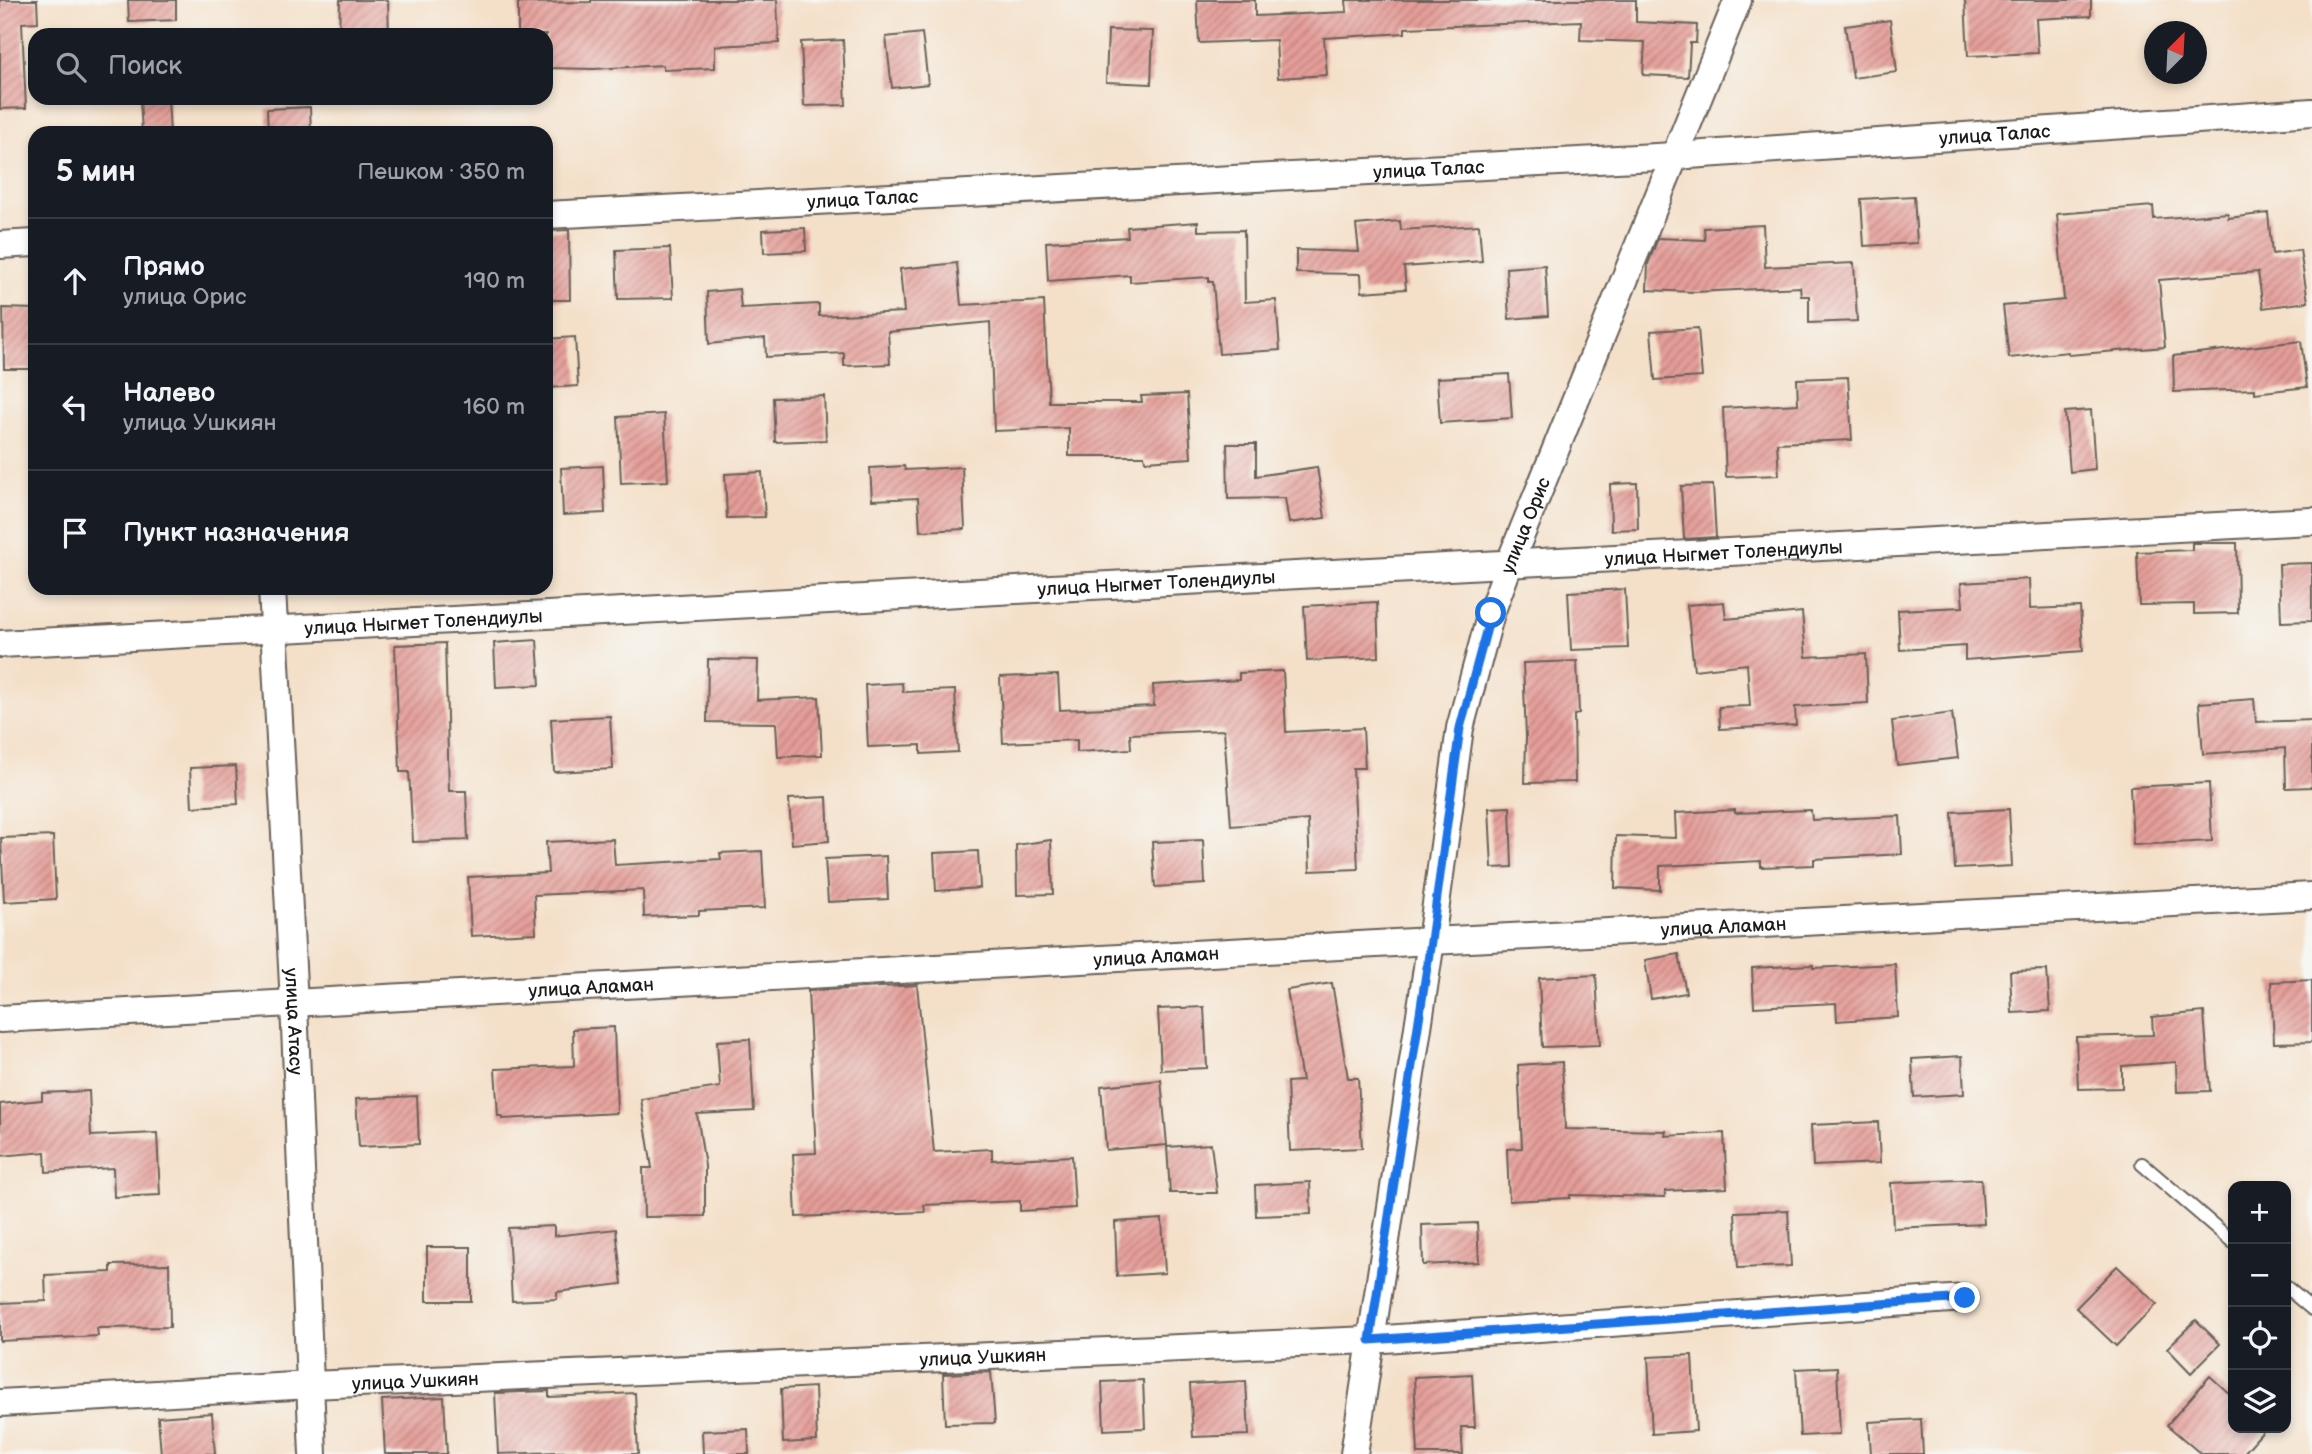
<!DOCTYPE html>
<html lang="ru">
<head>
<meta charset="utf-8">
<style>
  :root { --surface:#171b24; --page:#20242c; --text:#f1f3f6; --muted:#9ea1a6; --line:#363941 }
  body { margin:0; font-family:"Balsamiq Sans",sans-serif; background:var(--page); color:var(--text) }
  .controls { position:absolute; right:21px; bottom:21px; display:grid; overflow:hidden; border-radius:14px; box-shadow:0 4px 10px #0003 }
  .controls button { width:63px; height:63px; display:grid; place-items:center; padding:0; border:0; border-bottom:2px solid var(--line); background:var(--surface); color:var(--text); font:35px sans-serif }
  .compass { position:absolute; left:2144px; top:21px; width:63px; height:63px; border-radius:50%; background:var(--surface); box-shadow:0 4px 10px #0003; rotate:24deg }
  .stop { position:absolute; width:21px; height:21px; margin:-16px; border:5px solid #1a73e8; border-radius:50%; background:#fff }
  .stop.end { background:#1a73e8; border-color:#fff; box-shadow:0 2px 7px #0008 }
  .list { margin:0; padding:0; list-style:none }
  h2 { display:flex; justify-content:space-between; align-items:center; height:91px; margin:0; padding:0 28px; font-size:30px }
  h2 small { font-size:23px; font-weight:400; color:var(--muted) }
  .list li { display:grid; grid-template-columns:46px 1fr auto; gap:21px; align-items:center; box-sizing:border-box; height:126px; padding:0 28px; border-top:2px solid var(--line) }
  .list b { display:block; font-size:26px; white-space:nowrap }
  .list p { margin:0; font-size:23px; white-space:nowrap; color:var(--muted) }
  .list em { font-size:23px; font-style:normal; color:var(--muted) }
  .icon { flex:none; width:38px; height:38px; fill:none; stroke:currentColor; stroke-width:2; stroke-linecap:round; stroke-linejoin:round }
  .map { position:relative; flex:none; width:2312px; height:1454px; overflow:hidden }
  .search { position:absolute; background:var(--surface); box-shadow:0 4px 10px #0003; left:28px; top:28px; width:525px; height:77px; display:flex; align-items:center; gap:18px; box-sizing:border-box; padding:0 24px; border-radius:21px; color:var(--muted); font-size:26px }
  .panel { position:absolute; background:var(--surface); box-shadow:0 4px 10px #0003; left:28px; top:126px; width:525px; height:469px; border-radius:21px }
  .map>svg:first-child { display:block }
  .building { fill:url(#building-hatch) }
  .lines { fill:none; stroke-linecap:round; stroke-linejoin:round }
  .lane-casing { stroke:#686159; stroke-width:16 }
  .street-casing { stroke:#686159; stroke-width:30 }
  .lane { stroke:#fff; stroke-width:12 }
  .street { stroke:#fff; stroke-width:26 }
  .route { stroke:#1a73e8; stroke-width:9 }
  .labels { text-anchor:middle; stroke-width:5; stroke-linejoin:round; paint-order:stroke }
  .street-label { font-size:19px; fill:#1c1c1c; stroke:#f6f6f2 }
</style>
</head>
<body>
<div class="map">
<svg width="2312" height="1454" viewBox="0 0 2312 1454">
  <defs>
    <pattern id="building-hatch" width="6" height="6" patternUnits="userSpaceOnUse" patternTransform="scale(1.75)"><rect width="6" height="6" fill="#e59e99"/><path d="M-1 1l2-2M0 6l6-6M5 7l2-2" fill="none" stroke="#b9807c"/></pattern>
  </defs>
  <rect width="100%" height="100%" fill="#f6f6f2"/>
  <filter id="ink" filterUnits="userSpaceOnUse"><feTurbulence type="fractalNoise" baseFrequency=".0143" numOctaves="2"/><feDisplacementMap in="SourceGraphic" scale="14" xChannelSelector="R" yChannelSelector="G"/><feConvolveMatrix kernelMatrix="1 2 1 2 8 2 1 2 1" color-interpolation-filters="sRGB"/></filter>
  <filter id="wash" filterUnits="userSpaceOnUse"><feTurbulence type="fractalNoise" baseFrequency=".00686" numOctaves="4" result="noise"/><feDisplacementMap in="SourceGraphic" scale="28" xChannelSelector="R" yChannelSelector="G"/><feGaussianBlur stdDeviation="1.57" result="paint"/><feColorMatrix in="noise" values="0 0 0 0 0 0 0 0 0 0 0 0 0 0 0 0 0 1.4 0 .05"/><feComposite in="paint" operator="in"/></filter>
  <g filter="url(#wash)">
    <rect width="100%" height="100%" fill="#f4e0c9"/>
    <g id="blocks">
      <g class="building">
        <path d="M0,0H37L38,22L22,23L26,108L0,109Z"/>
        <path d="M128,0H176V20L129,22Z"/>
        <path d="M340,0H388L389,35H339Z"/>
        <path d="M591,0H777L779,43L715,46V68L663,70V65L594,69L546,68V35H518V3L591,2Z"/>
        <path d="M1197,0H1255V16L1347,12L1346,0H1636V22L1697,25L1696,43H1690L1688,77L1643,75L1645,42L1580,40L1581,21L1405,28V33L1324,38L1327,75L1278,78L1276,40L1199,43Z"/>
        <path d="M1965,0H2091V16L2036,19L2038,53L1968,56Z"/>
        <path d="M1890,20L1897,72L1853,78L1845,26Z"/>
        <path d="M1108,30L1153,31L1151,84L1106,82Z"/>
        <path d="M922,33L928,84L892,88L886,37Z"/>
        <path d="M843,40L846,105L804,106L801,42Z"/>
        <path d="M140,98H168L170,133H142Z"/>
        <path d="M310,107L311,133H268L267,109Z"/>
        <path d="M1914,196L1917,243L1864,246L1861,199Z"/>
        <path d="M2153,206L2154,219L2228,213V218L2268,213L2272,254L2300,250L2308,302L2263,308L2258,272L2159,280L2165,347L2069,355L2068,352L2009,358L2003,306L2064,300L2057,214Z"/>
        <path d="M1400,221L1401,230L1479,225L1482,261L1404,267L1406,289L1362,292L1361,274L1296,273V250L1359,252L1356,225Z"/>
        <path d="M1198,222V231L1244,230L1245,302L1276,300L1280,350L1219,354L1213,282H1209V277L1130,282V275L1048,281L1046,242L1128,237L1127,227Z"/>
        <path d="M1763,225L1765,267L1854,263L1857,321L1809,323V296H1801L1800,287L1695,292L1647,290L1648,264L1658,238L1705,240L1704,228Z"/>
        <path d="M805,228L806,251L764,253L763,230Z"/>
        <path d="M569,230L570,300H546V231Z"/>
        <path d="M670,248L673,298L618,299L616,250Z"/>
        <path d="M957,263L961,305L1044,301L1049,402H1142L1141,396L1187,394L1191,458L1145,461L1144,456H1069V428L994,431L990,322L888,332L890,364L844,366V353L766,357L765,338L709,344L707,292L739,289L741,308L819,304V316L904,312L900,269Z"/>
        <path d="M1545,265L1548,316L1509,319L1506,268Z"/>
        <path d="M3,308L35,309V369H4Z"/>
        <path d="M1698,328L1702,377L1655,380L1651,331Z"/>
        <path d="M575,337L578,386L546,388V339Z"/>
        <path d="M2301,341L2307,387L2255,393V389L2174,392L2173,356Z"/>
        <path d="M1509,374L1512,418L1440,423L1437,378Z"/>
        <path d="M1848,377L1852,440L1777,443L1779,475L1726,477L1723,408L1798,404L1797,379Z"/>
        <path d="M824,396L826,440L775,442L773,398Z"/>
        <path d="M2091,410L2095,469L2070,472L2065,412Z"/>
        <path d="M664,414L668,481L621,483L618,417Z"/>
        <path d="M1227,444H1256V476L1317,467L1325,518L1289,523L1285,498L1228,499Z"/>
        <path d="M603,466L605,513L563,515L561,468Z"/>
        <path d="M904,466L905,470L962,467L965,529L920,531L918,498L872,500L870,468Z"/>
        <path d="M762,472L765,517L727,518L725,474Z"/>
        <path d="M1637,483L1638,529L1611,530L1610,484Z"/>
        <path d="M1713,485L1716,537L1684,539L1681,486Z"/>
        <path d="M2192,543H2237L2238,613L2194,614V604L2139,605L2137,552L2192,550Z"/>
        <path d="M2312,563V621L2281,622L2279,564Z"/>
        <path d="M2029,579L2030,609L2080,607L2083,651L1965,660V646L1900,650L1898,610L1963,607L1961,583Z"/>
        <path d="M1625,589L1628,648L1571,650L1568,592Z"/>
        <path d="M1377,602L1379,657L1307,661L1304,606Z"/>
        <path d="M1724,602L1726,619L1802,612L1806,657L1866,654L1868,703L1795,707L1796,725L1720,729L1719,707L1750,706L1747,664L1694,670L1687,605Z"/>
        <path d="M537,640L540,685L496,687L494,643Z"/>
        <path d="M445,643L449,791H466L468,840L413,842L409,772H400L395,645Z"/>
        <path d="M708,659L758,660L757,700L819,697L822,755L778,757L776,723L707,722Z"/>
        <path d="M1577,661L1579,714L1574,715L1575,782L1525,783L1526,737L1523,663Z"/>
        <path d="M1283,671L1286,732L1363,728L1365,768H1353L1358,869L1310,871L1308,820L1231,826L1224,730L1130,734L1131,749L1077,752V740L1003,743L1000,677L1058,675L1060,710L1154,706L1153,685L1239,680V673Z"/>
        <path d="M902,683L903,692L955,690L958,752L921,754V745L868,747L865,685Z"/>
        <path d="M2254,699L2256,722L2312,720V787L2286,788L2285,748L2203,754L2199,703Z"/>
        <path d="M1952,713L1958,758L1897,765L1892,721Z"/>
        <path d="M610,716L613,769L554,772L551,719Z"/>
        <path d="M236,766L238,804L192,807L190,768Z"/>
        <path d="M2209,783L2212,841L2133,845L2130,787Z"/>
        <path d="M827,797L829,841L792,844L789,799Z"/>
        <path d="M1510,807L1512,867L1492,868L1489,808Z"/>
        <path d="M2009,809L2012,866L1955,869L1952,812Z"/>
        <path d="M1735,810V813L1811,810L1812,820L1900,816L1902,854L1814,859V865L1761,867V861L1660,866V890L1615,888L1616,836L1676,838L1675,813Z"/>
        <path d="M53,836L56,899L4,902L1,838Z"/>
        <path d="M613,839L615,865L721,859L720,853L762,851L765,908L699,911V915L644,917L643,890L534,895L536,933L471,936L468,877L548,873L546,842Z"/>
        <path d="M1051,840L1053,894L1017,895L1016,845Z"/>
        <path d="M1203,840L1205,884L1155,887L1152,842Z"/>
        <path d="M978,851L980,888L936,891L934,853Z"/>
        <path d="M886,856L888,899L828,902L825,859Z"/>
        <path d="M1679,954L1686,993L1651,999L1645,960Z"/>
        <path d="M1895,964L1898,1017L1837,1021L1836,1003L1754,1007L1752,968L1813,965V968Z"/>
        <path d="M2047,970L2050,1011L2012,1013L2010,971Z"/>
        <path d="M1596,975L1600,1045L1542,1047L1539,978Z"/>
        <path d="M2312,980V1042L2274,1043L2271,982Z"/>
        <path d="M1332,983L1348,1078H1358L1362,1148L1290,1151L1287,1082L1302,1081L1287,990Z"/>
        <path d="M917,985L934,1152L992,1149V1160L1072,1156L1075,1208L1020,1211V1201L924,1205L925,1212L796,1217L793,1154L816,1153L808,991Z"/>
        <path d="M1204,1007L1207,1068L1161,1070L1158,1009Z"/>
        <path d="M2204,1012L2210,1091L2177,1092L2176,1062L2122,1066V1088L2078,1089L2076,1037L2153,1035L2152,1017Z"/>
        <path d="M614,1027L617,1113L502,1119V1116H498L495,1069L574,1066L573,1029Z"/>
        <path d="M750,1039L754,1111L697,1114L705,1166V1216L644,1217L643,1168H652L641,1099L720,1087L717,1041Z"/>
        <path d="M1962,1056L1964,1094L1914,1097L1912,1059Z"/>
        <path d="M1562,1062L1565,1129L1666,1131L1665,1136L1724,1133L1727,1188L1665,1191V1197L1570,1195V1198L1509,1201L1507,1149L1522,1148L1518,1065Z"/>
        <path d="M1161,1080L1167,1145L1106,1150L1101,1086Z"/>
        <path d="M89,1091L91,1136L157,1133L160,1195L114,1197L113,1168L46,1172L45,1152L0,1156V1104L42,1100V1093Z"/>
        <path d="M417,1096L419,1144L359,1147L356,1099Z"/>
        <path d="M1878,1122L1880,1163L1813,1166L1811,1125Z"/>
        <path d="M1211,1144L1217,1193H1170L1167,1147Z"/>
        <path d="M1981,1179L1984,1224L1893,1228L1891,1183Z"/>
        <path d="M1310,1182L1311,1214L1256,1216L1255,1185Z"/>
        <path d="M1788,1210L1791,1266L1738,1268L1735,1212Z"/>
        <path d="M1162,1219L1165,1273L1117,1276L1115,1222Z"/>
        <path d="M1477,1223L1479,1262L1423,1265L1422,1225Z"/>
        <path d="M554,1226V1236L616,1229L622,1284L557,1292V1299L512,1301L508,1228Z"/>
        <rect x="427" y="1247" width="44" height="54"/>
        <path d="M169,1264L170,1327L97,1328L98,1336L0,1341V1303L46,1301L45,1275L111,1272V1265Z"/>
        <path d="M2117,1266L2157,1304L2116,1346L2076,1308Z"/>
        <path d="M2196,1320L2220,1344L2191,1373L2167,1348Z"/>
        <path d="M1692,1355L1696,1431L1652,1434L1648,1357Z"/>
        <path d="M1837,1367L1840,1434L1800,1436L1796,1369Z"/>
        <path d="M991,1372L995,1423L945,1424L943,1374Z"/>
        <path d="M1472,1374L1475,1427H1461L1463,1454H1418L1414,1377Z"/>
        <path d="M2210,1376L2233,1397V1428H2266L2243,1454H2201L2167,1425Z"/>
        <path d="M1143,1380L1145,1428L1104,1430L1102,1382Z"/>
        <path d="M1246,1381L1249,1435L1193,1437L1190,1384Z"/>
        <path d="M815,1387L817,1441L783,1443L781,1389Z"/>
        <path d="M549,1391V1397L635,1393L638,1454H584V1451L498,1454L495,1393Z"/>
        <path d="M444,1397L447,1454H385L382,1400Z"/>
        <path d="M212,1413L215,1454H161L158,1417Z"/>
        <path d="M1921,1419L1923,1454H1871L1869,1422Z"/>
        <path d="M748,1429L749,1454H703L702,1431Z"/>
      </g>
    </g>
  </g>
  <g filter="url(#ink)">
    <use href="#blocks" fill-opacity="0" stroke="#686159" stroke-width="2"/>
    <g class="lines">
      <defs>
        <g id="lane">
          <path d="M2142,1164L2233,1242"/>
          <path d="M2286,1287L2312,1309"/>
        </g>
        <g id="street">
          <path id="s1" d="M546,215L1675,156L2312,112"/>
          <path d="M0,245L35,243"/>
          <path id="s2" d="M272,588L294,1004L313,1454"/>
          <path id="s3" d="M0,644L2312,521"/>
          <path id="s4" d="M0,1019L1431,941L2312,896"/>
          <path id="s5" d="M0,1403L310,1385L1370,1340L1965,1298"/>
          <path id="s6" d="M1354,1454L1431,941L1460,728L1491,613L1510,562L1738,0"/>
        </g>
      </defs>
      <use href="#lane" class="lane-casing"/>
      <use href="#street" class="street-casing"/>
      <use href="#lane" class="lane"/>
      <use href="#street" class="street"/>
    </g>
  </g>
  <g class="lines" filter="url(#ink)">
    <path class="route" d="M1491,613L1460,728L1431,941L1370,1340L1965,1298"/>
  </g>
  <g class="labels">
    <g class="street-label">
      <text dy="7" stroke="none"><textPath href="#s1" startOffset="1451">улица Талас</textPath></text>
      <text dy="7" stroke="none"><textPath href="#s1" startOffset="884">улица Талас</textPath></text>
      <text dy="7" stroke="none"><textPath href="#s1" startOffset="317">улица Талас</textPath></text>
      <text dy="7" stroke="none"><textPath href="#s6" startOffset="947">улица Орис</textPath></text>
      <text dy="7" stroke="none"><textPath href="#s3" startOffset="1726">улица Ныгмет Толендиулы</textPath></text>
      <text dy="7" stroke="none"><textPath href="#s3" startOffset="1158">улица Ныгмет Толендиулы</textPath></text>
      <text dy="7" stroke="none"><textPath href="#s3" startOffset="424">улица Ныгмет Толендиулы</textPath></text>
      <text dy="7" stroke="none"><textPath href="#s4" startOffset="1726">улица Аламан</textPath></text>
      <text dy="7" stroke="none"><textPath href="#s4" startOffset="1158">улица Аламан</textPath></text>
      <text dy="7" stroke="none"><textPath href="#s4" startOffset="592">улица Аламан</textPath></text>
      <text dy="7" stroke="none"><textPath href="#s2" startOffset="434">улица Атасу</textPath></text>
      <text dy="7" stroke="none"><textPath href="#s5" startOffset="984">улица Ушкиян</textPath></text>
      <text dy="7" stroke="none"><textPath href="#s5" startOffset="416">улица Ушкиян</textPath></text>
    </g>
  </g>
</svg>
<div class="controls">
<button>+</button>
<button>−</button>
<button><svg class="icon" aria-label="locate" viewBox="0 0 24 24"><circle cx="12" cy="12" r="6"/><path d="M12 2v4M12 18v4M2 12h4M18 12h4"/></svg></button>
<button><svg class="icon" aria-label="layers" viewBox="0 0 24 24"><path d="M12 4l9 5-9 5-9-5zM3 14l9 5 9-5"/></svg></button>
</div>
<svg class="compass" viewBox="-18 -18 36 36"><path d="M0-13l5 13h-10z" fill="#e53935"/><path d="M0 13l5-13h-10z" fill="#9ea1a6"/></svg>
<div class="stop" style="left:1491px;top:613px"></div>
<div class="stop end" style="left:1965px;top:1298px"></div>
<div class="search"><svg class="icon" aria-label="search" viewBox="0 0 24 24"><circle cx="10" cy="10" r="6"/><path d="M15 15l6 6"/></svg>Поиск</div>
<section class="panel">
<h2>5 мин<small>Пешком · 350 m</small></h2>
<ul class="list">
<li><svg class="icon" aria-label="ahead" viewBox="0 0 24 24"><path d="M12 20V5M6 11l6-6 6 6"/></svg><div><b>Прямо</b><p>улица Орис</p></div><em>190 m</em></li>
<li><svg class="icon" aria-label="left" viewBox="0 0 24 24"><path d="M17 20v-9H6M10 6l-5 5 5 5"/></svg><div><b>Налево</b><p>улица Ушкиян</p></div><em>160 m</em></li>
<li><svg class="icon" aria-label="arrive" viewBox="0 0 24 24"><path d="M6 21V4h12l-3 4 3 4H6"/></svg><div><b>Пункт назначения</b></div></li>
</ul>
</section>
</div>
</body>
</html>
